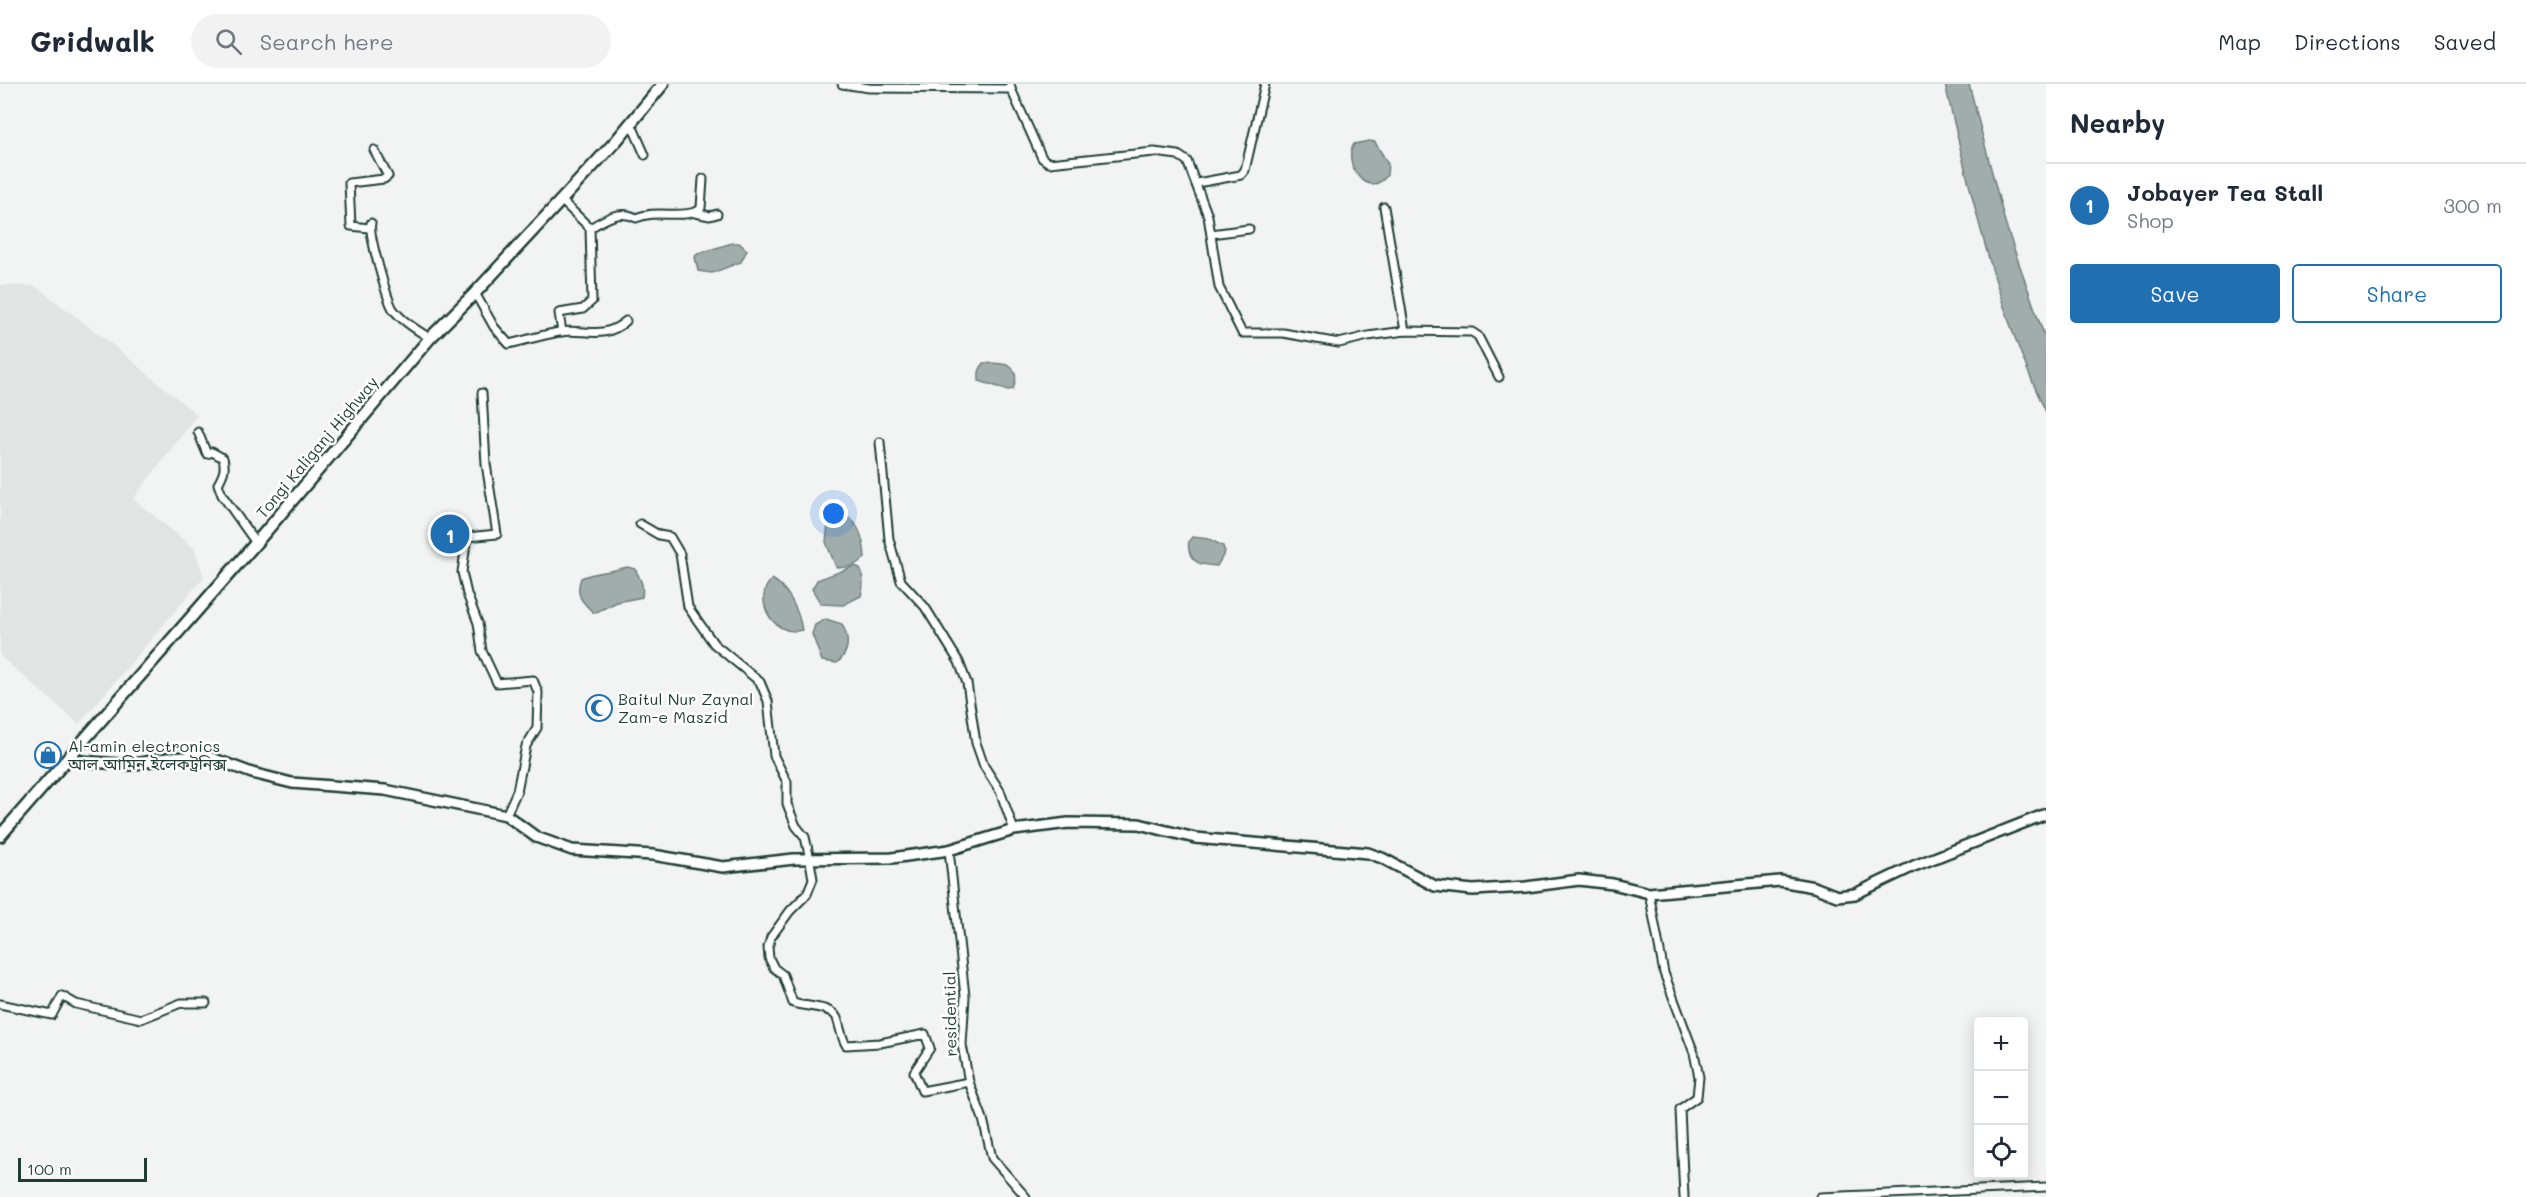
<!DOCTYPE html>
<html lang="en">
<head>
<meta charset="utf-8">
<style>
  :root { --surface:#fff; --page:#f2f2f3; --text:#1f2937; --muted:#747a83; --line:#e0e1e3; --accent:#1f6fb2 }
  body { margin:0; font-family:Mali,"Noto Sans Bengali",sans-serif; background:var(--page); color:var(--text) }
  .controls { position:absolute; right:18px; bottom:18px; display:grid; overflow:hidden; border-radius:6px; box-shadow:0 3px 15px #0003 }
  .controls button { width:54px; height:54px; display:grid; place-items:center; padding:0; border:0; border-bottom:2px solid var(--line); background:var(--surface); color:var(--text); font:30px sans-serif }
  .scale { position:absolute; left:18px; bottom:15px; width:129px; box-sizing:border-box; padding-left:6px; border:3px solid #1f3d34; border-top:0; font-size:16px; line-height:21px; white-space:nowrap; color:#1f3d34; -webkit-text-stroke:4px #fff; paint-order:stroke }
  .you { position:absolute; left:834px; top:430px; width:21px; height:21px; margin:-15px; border:4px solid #fff; border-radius:50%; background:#1a73e8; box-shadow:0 0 0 9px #1a73e833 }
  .badge { display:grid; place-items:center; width:39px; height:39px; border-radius:50%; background:var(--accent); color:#fff; font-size:20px; font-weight:700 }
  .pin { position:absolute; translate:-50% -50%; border:3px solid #fff; box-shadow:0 2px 6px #0006 }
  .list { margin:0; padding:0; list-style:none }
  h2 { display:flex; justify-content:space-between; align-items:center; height:78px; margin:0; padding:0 24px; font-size:26px }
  h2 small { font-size:20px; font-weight:400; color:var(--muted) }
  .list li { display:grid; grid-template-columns:39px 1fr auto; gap:18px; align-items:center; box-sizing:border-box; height:84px; padding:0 24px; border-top:2px solid var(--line) }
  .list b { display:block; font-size:22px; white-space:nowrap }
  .list p { margin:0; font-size:20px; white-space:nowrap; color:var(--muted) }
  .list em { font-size:20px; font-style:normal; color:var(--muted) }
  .actions { display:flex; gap:12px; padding:18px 24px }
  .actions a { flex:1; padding:14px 0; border:2px solid var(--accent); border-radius:6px; text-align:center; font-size:21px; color:var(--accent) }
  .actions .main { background:var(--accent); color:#fff }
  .icon { flex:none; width:33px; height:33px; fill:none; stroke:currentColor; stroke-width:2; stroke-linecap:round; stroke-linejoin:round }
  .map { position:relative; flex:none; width:2046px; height:1113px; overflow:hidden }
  header { display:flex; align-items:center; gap:36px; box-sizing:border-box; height:84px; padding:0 30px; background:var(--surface); border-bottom:2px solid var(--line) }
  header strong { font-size:28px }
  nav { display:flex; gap:33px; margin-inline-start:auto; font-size:21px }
  .search { width:420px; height:54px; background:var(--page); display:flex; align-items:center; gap:15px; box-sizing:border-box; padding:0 21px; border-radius:33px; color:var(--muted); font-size:22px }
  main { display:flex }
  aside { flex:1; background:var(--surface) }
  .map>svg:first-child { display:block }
  .built { fill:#e0e4e3 }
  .water { fill:#a1adaa; stroke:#6d807b; stroke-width:1.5 }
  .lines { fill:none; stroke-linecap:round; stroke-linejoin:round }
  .street-casing { stroke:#1f3d34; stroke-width:11 }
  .secondary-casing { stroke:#1f3d34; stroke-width:14 }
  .primary-casing { stroke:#1f3d34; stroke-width:15 }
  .street { stroke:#fff; stroke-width:7 }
  .secondary { stroke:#fff; stroke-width:9 }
  .primary { stroke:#fff; stroke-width:10 }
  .labels { text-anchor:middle; stroke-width:5; stroke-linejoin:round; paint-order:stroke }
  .street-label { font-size:16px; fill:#1f3d34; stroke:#fff }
  .poi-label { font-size:16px; fill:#1f3d34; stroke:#fff; text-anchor:start }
</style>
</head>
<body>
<header>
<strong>Gridwalk</strong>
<div class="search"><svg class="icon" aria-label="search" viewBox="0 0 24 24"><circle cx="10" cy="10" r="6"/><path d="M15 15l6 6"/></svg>Search here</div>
<nav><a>Map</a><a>Directions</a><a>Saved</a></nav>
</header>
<main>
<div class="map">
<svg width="2046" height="1113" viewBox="0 0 2046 1113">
  <rect width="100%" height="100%" fill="#f2f3f3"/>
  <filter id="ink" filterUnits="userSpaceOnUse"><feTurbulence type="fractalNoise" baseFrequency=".0167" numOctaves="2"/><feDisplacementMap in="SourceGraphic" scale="12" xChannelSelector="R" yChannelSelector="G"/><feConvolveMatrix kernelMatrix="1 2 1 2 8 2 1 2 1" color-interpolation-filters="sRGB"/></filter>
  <g filter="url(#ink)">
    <path class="built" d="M0,201L35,202L103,253L197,331L133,415L194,464L204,493L79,640L0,572Z"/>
    <g class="water">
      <path d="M1945,0H1969L2006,142L2046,257V328C1997,225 1971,112 1945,0Z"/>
      <path d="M1369,57L1375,58L1388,80L1387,91C1369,117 1341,80 1354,60Z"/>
      <path d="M732,159H739L747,166L741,178L712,189L698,187L695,173L697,170Z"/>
      <path d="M983,279C1002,279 1023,278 1013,305L1008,306L979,297V288Z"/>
      <path d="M838,428C858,433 864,455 865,474C856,481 848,485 836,483L826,458L829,431Z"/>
      <path d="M1192,453L1209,455L1223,462L1225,468L1217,482C1205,481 1192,481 1189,466C1188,460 1188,457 1192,453Z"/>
      <path d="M855,482L860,484C864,494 864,502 861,512L843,521L821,520L812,505L817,496Z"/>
      <path d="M627,483L635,485C641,496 644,501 642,513L617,518L594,529C581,517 575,511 581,494C593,488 612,488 627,483Z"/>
      <path d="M772,495C788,504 799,527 802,546C774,554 751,515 772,495Z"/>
      <path d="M826,535L842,540C850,555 850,568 837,579L822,577L812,550L815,541Z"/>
    </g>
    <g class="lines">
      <defs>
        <g id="street">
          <path d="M842,0L869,4L1011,5L1010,0"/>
          <path d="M1011,5L1042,74L1049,79L1154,68L1178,71L1187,77L1208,132L1219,203L1242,249H1283L1339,259L1368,252L1405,247L1472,248L1478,252L1499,293"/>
          <path d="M631,39L645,71"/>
          <path d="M1197,99L1241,91L1245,86L1265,0"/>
          <path d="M561,116L590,144L592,217L583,225L559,229L562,248"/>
          <path d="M1384,123L1405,247"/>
          <path d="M695,129L710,132L717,130"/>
          <path d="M371,139C368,149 387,215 393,225C401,236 418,247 430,254"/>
          <path d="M369,144L351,142L349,99L384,95L388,92L374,66"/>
          <path d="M590,144C605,135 620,125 636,134C656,125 678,135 698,127L701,124L703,95"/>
          <path d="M1211,150L1249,145"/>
          <path d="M475,209L494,243L509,260C526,256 543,251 559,248C585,244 603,257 626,237"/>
          <path d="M482,309L486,380L497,450L467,453L462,488L467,510L478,539L482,567L497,599L533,596L538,608L537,644L526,662L517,707L506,731"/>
          <path d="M198,348L207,370L212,368L223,374C226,385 223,391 218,400L222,411L256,459"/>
          <path d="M880,358L889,455L901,497L925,523L959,578L967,599L976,659L984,682L1000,707L1014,746"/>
          <path d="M640,440L659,451L670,453L680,470L688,523L714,560L760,598L768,617L774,672L787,698V720L796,742L805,753L808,766L813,795L807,810L790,827L771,853L768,863L769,874L774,884L783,891L793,919C805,923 832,922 837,934C840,943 841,952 846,961L880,959L925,950L930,964L914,988L922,1007L969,998"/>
          <path d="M949,766L965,912L962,961L969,998L983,1035L992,1074L1026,1113"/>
          <path d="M1649,809L1664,889L1694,969L1699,993L1697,1013L1680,1025L1684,1113"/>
          <path d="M0,920L52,931L62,912L76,920L141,935L181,919H206"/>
          <path d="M1820,1113L2046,1103"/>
        </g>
        <path id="secondary" d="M68,676L130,681L167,674L206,672L252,689L292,699L385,706L506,731L536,753L572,766L653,771L723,783L794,775L892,774L949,766L1014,746L1068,739L1139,740L1195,754L1368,769L1382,774L1435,802L1473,806L1526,803L1579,796L1613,800L1649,809L1780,797L1814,803L1837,812L1855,810L1914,782L2046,730"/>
        <path id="primary" d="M0,752L256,459L430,254L475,209L616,57L663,0"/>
      </defs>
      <use href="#street" class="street-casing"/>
      <use href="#secondary" class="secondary-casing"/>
      <use href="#primary" class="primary-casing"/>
      <use href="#street" class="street"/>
      <use href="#secondary" class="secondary"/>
      <use href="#primary" class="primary"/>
    </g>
  </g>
  <defs>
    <symbol id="mosque-ring" viewBox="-11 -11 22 22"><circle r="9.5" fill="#fff" stroke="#1f6fb2" stroke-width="1.5"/><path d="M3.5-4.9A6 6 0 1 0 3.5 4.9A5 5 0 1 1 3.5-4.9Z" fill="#1f6fb2"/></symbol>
    <symbol id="shop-ring" viewBox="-11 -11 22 22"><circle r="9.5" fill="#fff" stroke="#1f6fb2" stroke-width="1.5"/><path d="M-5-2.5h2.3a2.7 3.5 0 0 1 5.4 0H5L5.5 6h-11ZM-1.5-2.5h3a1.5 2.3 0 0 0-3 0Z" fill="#1f6fb2"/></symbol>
  </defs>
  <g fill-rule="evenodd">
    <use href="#mosque-ring" x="584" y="609" width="30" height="30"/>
    <use href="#shop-ring" x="33" y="656" width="30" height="30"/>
  </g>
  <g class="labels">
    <g class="street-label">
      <text transform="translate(317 363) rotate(-50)" y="6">Tongi Kaliganj Highway</text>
      <text transform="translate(950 930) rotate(-91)" y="6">residential</text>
    </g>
    <g class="poi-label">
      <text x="618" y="621">Baitul Nur Zaynal<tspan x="618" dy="18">Zam-e Maszid</tspan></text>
      <text x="68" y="668">Al-amin electronics<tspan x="68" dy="18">আল আমিন ইলেকট্রনিক্স</tspan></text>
    </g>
  </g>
</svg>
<div class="controls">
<button>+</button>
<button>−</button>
<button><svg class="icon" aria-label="locate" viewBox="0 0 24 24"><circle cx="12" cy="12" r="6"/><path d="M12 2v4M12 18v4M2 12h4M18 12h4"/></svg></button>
</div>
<div class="scale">100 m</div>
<div class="you"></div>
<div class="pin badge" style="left:450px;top:450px">1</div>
</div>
<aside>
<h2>Nearby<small></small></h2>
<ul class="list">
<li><span class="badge">1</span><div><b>Jobayer Tea Stall</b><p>Shop</p></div><em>300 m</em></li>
</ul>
<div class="actions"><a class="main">Save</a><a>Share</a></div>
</aside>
</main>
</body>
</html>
